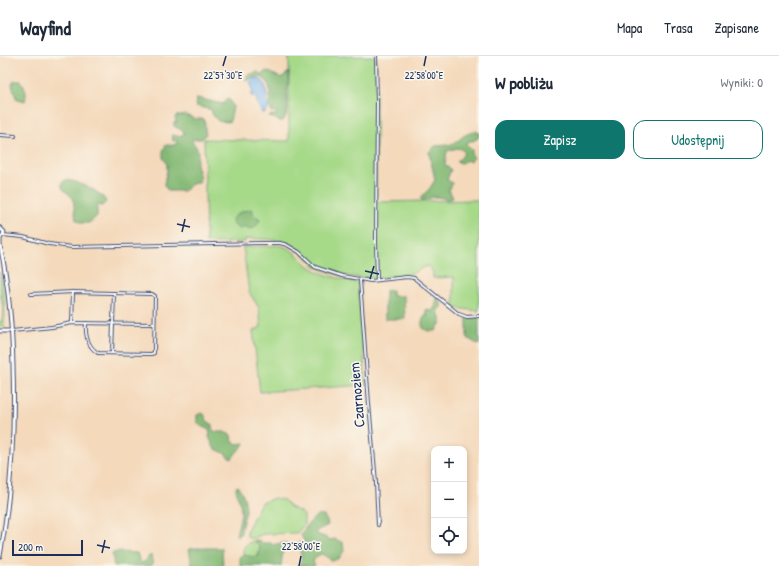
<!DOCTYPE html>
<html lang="pl">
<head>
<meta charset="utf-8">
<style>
  :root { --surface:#fff; --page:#f6f6f7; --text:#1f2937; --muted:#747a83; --line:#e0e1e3; --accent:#0f766e }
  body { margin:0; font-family:"Patrick Hand",sans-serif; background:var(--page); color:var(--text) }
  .controls { position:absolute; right:12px; bottom:12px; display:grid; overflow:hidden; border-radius:8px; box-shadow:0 2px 6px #0003 }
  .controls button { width:36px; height:36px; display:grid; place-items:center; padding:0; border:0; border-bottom:1px solid var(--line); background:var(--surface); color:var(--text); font:20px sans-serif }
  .scale { position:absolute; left:12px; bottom:10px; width:71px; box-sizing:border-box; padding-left:4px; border:2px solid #1b2f5e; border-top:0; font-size:11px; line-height:14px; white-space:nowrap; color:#1b2f5e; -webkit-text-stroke:3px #fbf7ec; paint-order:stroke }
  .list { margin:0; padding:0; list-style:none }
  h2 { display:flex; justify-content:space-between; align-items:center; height:52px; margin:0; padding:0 16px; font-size:17px }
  h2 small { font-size:13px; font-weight:400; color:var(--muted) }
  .actions { display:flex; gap:8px; padding:12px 16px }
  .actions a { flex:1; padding:9px 0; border:1px solid var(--accent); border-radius:12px; text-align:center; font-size:14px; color:var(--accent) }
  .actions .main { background:var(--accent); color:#fff }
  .icon { flex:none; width:22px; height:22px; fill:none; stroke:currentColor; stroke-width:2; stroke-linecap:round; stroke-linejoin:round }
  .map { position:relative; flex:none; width:479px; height:510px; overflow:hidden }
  header { display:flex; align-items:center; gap:24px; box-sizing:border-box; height:56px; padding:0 20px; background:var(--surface); border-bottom:1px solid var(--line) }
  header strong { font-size:19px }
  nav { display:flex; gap:22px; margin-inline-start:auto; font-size:14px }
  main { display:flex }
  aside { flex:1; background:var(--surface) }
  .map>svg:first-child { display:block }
  .green { fill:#a6d988; stroke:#608473 }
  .forest { fill:#84b974; stroke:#507469 }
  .water { fill:#7bb4eb; stroke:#4b72a4 }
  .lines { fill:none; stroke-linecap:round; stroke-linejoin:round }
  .street-casing { stroke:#3c486c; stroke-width:4 }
  .secondary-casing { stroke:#3c486c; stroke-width:5 }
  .street { stroke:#fff; stroke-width:2 }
  .secondary { stroke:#fff; stroke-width:3 }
  .ticks { fill:none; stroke:#1b2f5e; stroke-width:1.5 }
  .labels { text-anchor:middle; stroke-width:3; stroke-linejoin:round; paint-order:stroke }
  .street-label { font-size:15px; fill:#1b2f5e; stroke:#fbf7ec }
  .ticks-label { font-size:10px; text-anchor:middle; fill:#1b2f5e; stroke:#fbf7ec; stroke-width:3; stroke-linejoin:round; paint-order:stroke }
</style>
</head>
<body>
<header>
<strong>Wayfind</strong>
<nav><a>Mapa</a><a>Trasa</a><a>Zapisane</a></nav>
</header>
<main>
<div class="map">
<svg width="479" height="510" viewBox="0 0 479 510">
  <rect width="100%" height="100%" fill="#fbf7ec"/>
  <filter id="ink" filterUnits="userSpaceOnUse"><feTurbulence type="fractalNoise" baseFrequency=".025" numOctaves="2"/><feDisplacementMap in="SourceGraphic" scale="8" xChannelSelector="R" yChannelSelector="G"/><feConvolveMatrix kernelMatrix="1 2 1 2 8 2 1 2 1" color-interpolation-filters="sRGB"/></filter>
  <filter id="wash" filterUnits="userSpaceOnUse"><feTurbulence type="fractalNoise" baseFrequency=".012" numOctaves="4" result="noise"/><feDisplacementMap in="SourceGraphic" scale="16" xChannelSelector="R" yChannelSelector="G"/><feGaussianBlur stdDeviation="0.9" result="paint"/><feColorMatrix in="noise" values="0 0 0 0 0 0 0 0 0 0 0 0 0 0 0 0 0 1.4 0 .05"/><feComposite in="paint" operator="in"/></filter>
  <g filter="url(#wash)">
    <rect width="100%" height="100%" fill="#f4d9bb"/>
    <g class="green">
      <path d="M289,0H374L376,2V146L479,144V255L454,252V221L433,222V216L428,210C421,211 416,217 409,218C381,224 348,224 321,213C311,208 304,198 295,191C283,182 259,183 245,183V186L206,187L204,83L289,85Z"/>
      <path d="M273,189C296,189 300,207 317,215C329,221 344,223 356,226L358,227L366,329L260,336L253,275L261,271L259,252L249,236L243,191L272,190Z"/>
      <path d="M0,216C4,235 6,252 4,271L0,272V265H2L3,253L0,235Z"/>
      <path d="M274,442L284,444L290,451L302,457L304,459V469L297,477L263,478L251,483L247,481V474L261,447Z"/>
      <path d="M254,485L260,491L258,500L254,502L243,499C243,490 245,488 254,485Z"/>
    </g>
    <g class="forest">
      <path d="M267,15L281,22L289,16C289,23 288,29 287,35C287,42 290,63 281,65C278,65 273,61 269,61L271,59H277L276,56L271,55L270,52C270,40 273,21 257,21C252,21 249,25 245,25L248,19L257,16L261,18Z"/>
      <path d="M14,25H21C26,32 27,37 25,45L18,43L16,42L12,29Z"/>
      <path d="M197,42L223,48L227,43L230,44L233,51L230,65L229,66L218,65L212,58V54L196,50Z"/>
      <path d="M186,59L195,63H204C206,68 204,74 206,78L202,83H193L192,85C202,98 196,97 197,110C197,115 200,119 200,123L197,127L192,128L183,135H168L164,129C165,120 171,109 163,102V95L166,89H175L177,87V84L173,85L172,79L179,80L184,78L183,75L174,70V66H177L175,62L176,60Z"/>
      <path d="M476,75L479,77L478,82L473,85H468L466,88L473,95L471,97L474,102L470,106L467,104L462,107L458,106L457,105L462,101L464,96L461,93L457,92L447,95L445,108L447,111L451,113L447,124L453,127L449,134L453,142C446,145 442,141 436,141C431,141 426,144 422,144L420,142L430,132L435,124L429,96L435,90L449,89L456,86L465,79Z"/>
      <path d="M66,124C77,125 102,135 106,146L102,150L97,149V160L89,167H82L76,164L73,142L62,132V126Z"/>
      <path d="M251,153L253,155V159L259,162L260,164L256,170L252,173L244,171L240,173C235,171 232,167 232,163L240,156Z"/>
      <path d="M392,234V240H404L405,263H385V235Z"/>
      <path d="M437,242L441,246V251L438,254L441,267L439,269L436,275H429L423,272C421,268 422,262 425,259L427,261L426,254L427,253L431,256L435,251Z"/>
      <path d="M479,261V289L467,282V262Z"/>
      <path d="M201,357L204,358L207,365L212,368V372L215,376H224L231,379L232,385L237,388L244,387C242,393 235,396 232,403L229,402L226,398L214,392L209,381L210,377L208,373C200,371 196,367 197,359Z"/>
      <path d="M237,430C243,434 246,447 246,454C246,458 243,462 243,466C241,472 242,477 238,481L236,480C237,473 240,465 241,458C242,449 237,441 236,432Z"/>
      <path d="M317,459L324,460L327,465L328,469L316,475L318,479L325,481L329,484L335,483L343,487L344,495L339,502L333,505L322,498C318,499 315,501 313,506L315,510H298C305,500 300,499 297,489L299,486L302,487L304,485L301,479L308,468Z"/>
      <path d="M255,484L263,487H271L273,489C277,487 281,488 286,487L288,490L283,495L281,510H240V500C246,498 252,502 259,500L260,491L254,485Z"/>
      <path d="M194,492H222L223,510H192L189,493Z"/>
      <path d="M118,496L137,497L140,506L142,507L147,504L148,501L151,499L153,508L150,510H114L112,497Z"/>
    </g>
    <path class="water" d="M254,22C267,23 266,32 267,42C268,48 270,52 265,57H262L258,50L256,41L251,40L253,34L250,26Z"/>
  </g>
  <g filter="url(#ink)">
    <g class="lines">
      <defs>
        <g id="street">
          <path d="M376,0L377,45L376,187L377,224"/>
          <path d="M0,79L15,80"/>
          <path d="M3,179L23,181L49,188L72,191L264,187H280L287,189L299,196L315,211L342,220L371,225L407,221L414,222L459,258L467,261L479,260"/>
          <path d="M360,224L369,348L376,427L378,469"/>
          <path d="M31,238L73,236L152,238L155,240L154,294V297L151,298L98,297C87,290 85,279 86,267"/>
          <path d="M72,267L73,236"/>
          <path d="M12,275L52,271L72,267L154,268"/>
          <path d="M112,297L114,237"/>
        </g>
        <g id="secondary">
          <path d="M0,172L4,176L3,179L0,182"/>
          <path d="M0,275H12"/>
          <path d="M0,500C12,435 15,376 13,310C12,268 9,230 0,189V182"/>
        </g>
      </defs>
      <use href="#street" class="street-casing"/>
      <use href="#secondary" class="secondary-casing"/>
      <use href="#street" class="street"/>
      <use href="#secondary" class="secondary"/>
    </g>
  </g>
  <path class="ticks" d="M223,10L226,0M424,10L426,0M177,168L190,171M182,176L185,163M365,215L379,218M370,223L374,210M97,489L110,492M102,497L105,484M299,510L301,500"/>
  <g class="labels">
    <g class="street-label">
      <text transform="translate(357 339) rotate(-95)" y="5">Czarnoziem</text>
    </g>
  </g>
  <g class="ticks-label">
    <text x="223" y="23">22°57'30"E</text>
    <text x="424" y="23">22°58'00"E</text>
    <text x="301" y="494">22°58'00"E</text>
  </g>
</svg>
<div class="controls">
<button>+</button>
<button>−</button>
<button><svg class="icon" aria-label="locate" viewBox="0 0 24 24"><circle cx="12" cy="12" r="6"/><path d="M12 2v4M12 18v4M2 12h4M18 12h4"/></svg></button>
</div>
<div class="scale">200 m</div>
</div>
<aside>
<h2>W pobliżu<small>Wyniki: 0</small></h2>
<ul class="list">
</ul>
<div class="actions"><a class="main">Zapisz</a><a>Udostępnij</a></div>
</aside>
</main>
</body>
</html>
